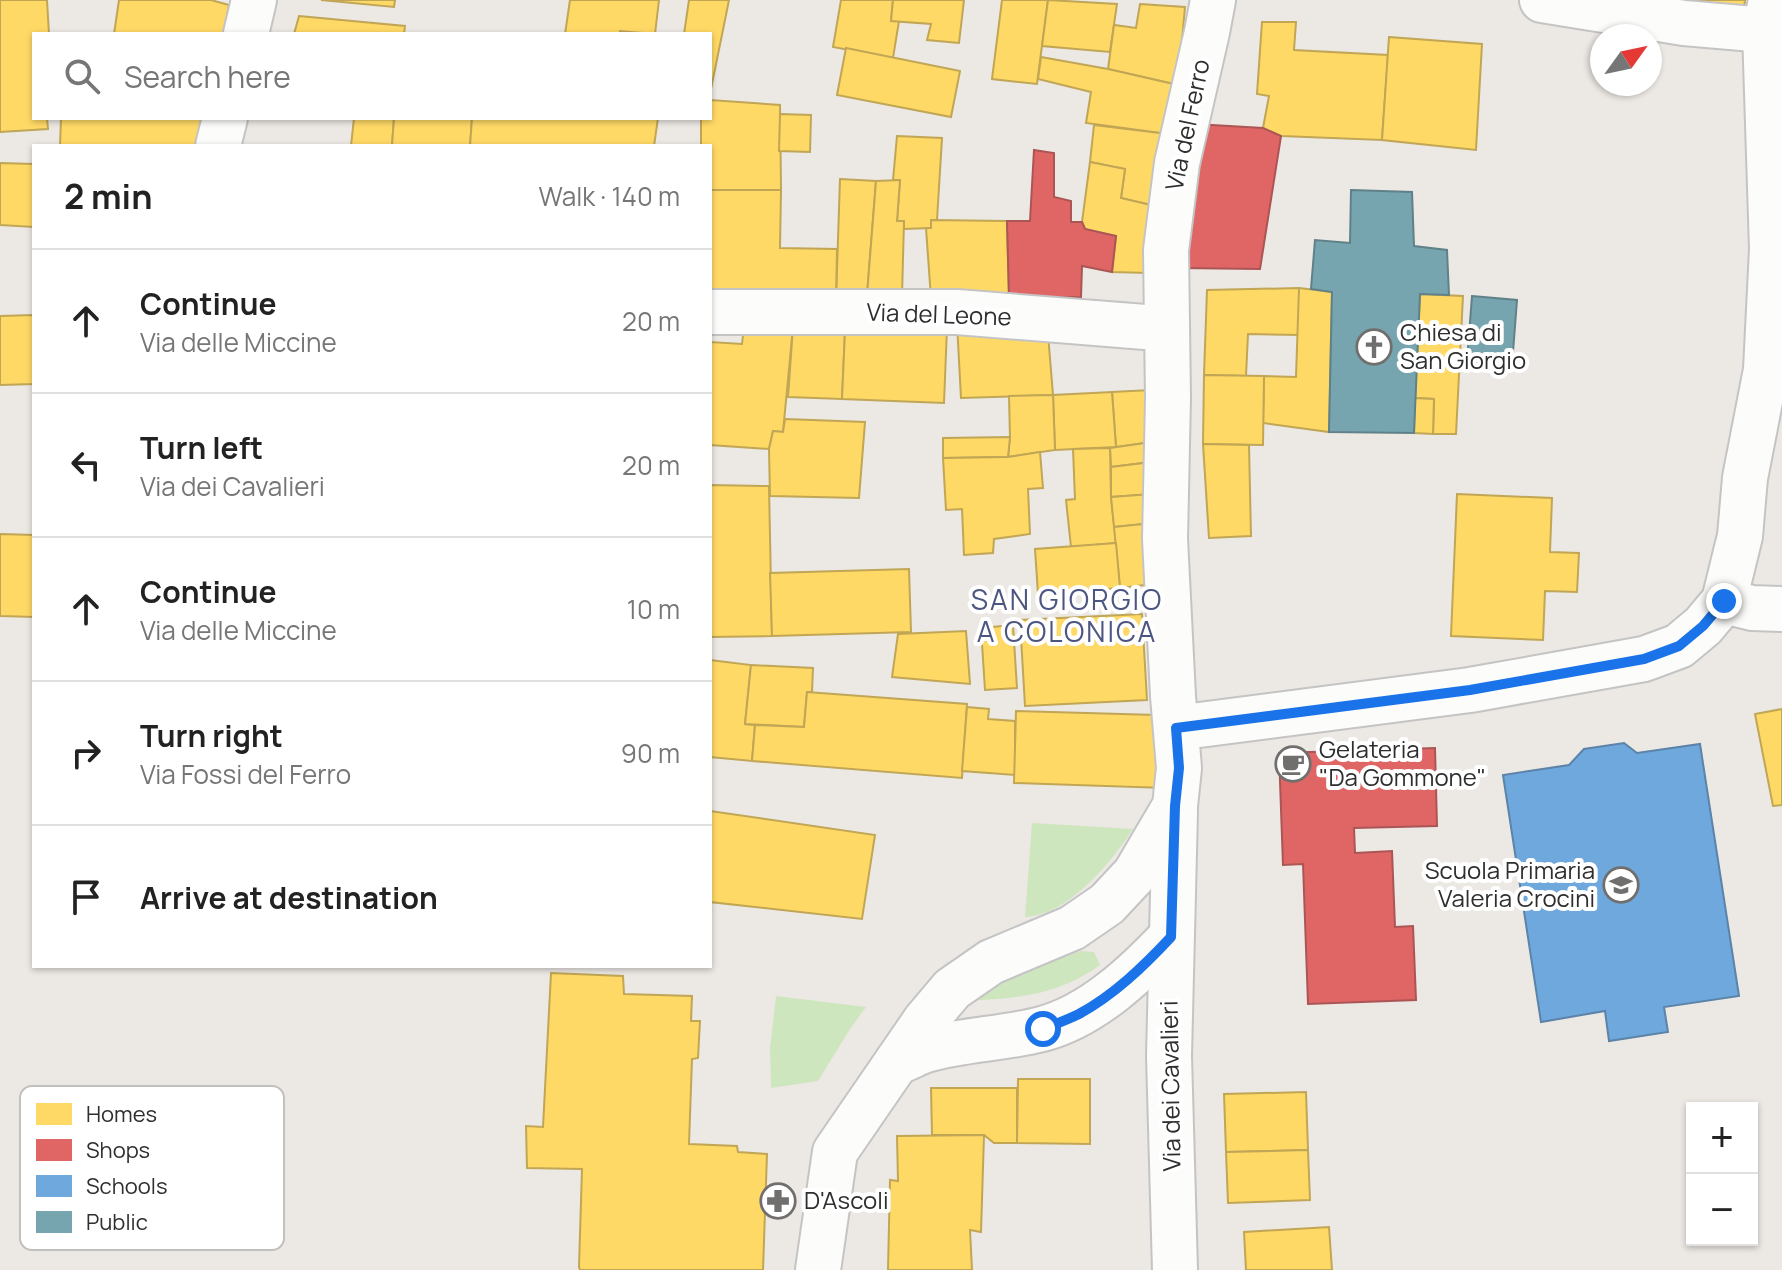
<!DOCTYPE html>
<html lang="en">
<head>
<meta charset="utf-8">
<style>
  :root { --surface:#fff; --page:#f6f6f6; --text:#222; --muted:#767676; --line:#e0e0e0 }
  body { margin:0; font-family:Manrope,sans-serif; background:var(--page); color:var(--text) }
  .controls { position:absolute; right:24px; bottom:24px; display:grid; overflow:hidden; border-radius:0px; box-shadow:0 2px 6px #0004 }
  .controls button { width:72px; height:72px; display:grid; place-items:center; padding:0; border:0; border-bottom:2px solid var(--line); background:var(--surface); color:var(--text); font:40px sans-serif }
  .compass { position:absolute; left:1590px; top:24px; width:72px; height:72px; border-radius:50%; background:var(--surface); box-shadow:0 2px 6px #0004; rotate:57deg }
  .stop { position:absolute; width:24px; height:24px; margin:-18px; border:6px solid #1a73e8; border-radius:50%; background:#fff }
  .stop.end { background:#1a73e8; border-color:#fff; box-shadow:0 2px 8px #0008 }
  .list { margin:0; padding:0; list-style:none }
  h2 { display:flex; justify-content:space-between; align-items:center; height:104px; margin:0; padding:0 32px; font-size:34px }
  h2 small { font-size:26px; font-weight:400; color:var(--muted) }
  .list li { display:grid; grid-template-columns:52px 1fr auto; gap:24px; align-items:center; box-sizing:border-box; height:144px; padding:0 32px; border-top:2px solid var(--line) }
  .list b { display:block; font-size:30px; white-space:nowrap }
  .list p { margin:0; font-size:26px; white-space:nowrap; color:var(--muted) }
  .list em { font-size:26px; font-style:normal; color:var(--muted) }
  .icon { flex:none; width:44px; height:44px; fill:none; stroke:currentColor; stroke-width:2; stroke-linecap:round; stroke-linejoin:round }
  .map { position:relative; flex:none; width:1782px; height:1270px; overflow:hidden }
  .search { position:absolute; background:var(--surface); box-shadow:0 2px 6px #0004; left:32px; top:32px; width:680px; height:88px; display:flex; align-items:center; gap:20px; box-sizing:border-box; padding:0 28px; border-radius:0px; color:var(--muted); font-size:30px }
  .panel { position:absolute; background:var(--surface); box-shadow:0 2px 6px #0004; left:32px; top:144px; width:680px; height:824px; border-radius:0px }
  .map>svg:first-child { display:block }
  .green { fill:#cee6be }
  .homes { fill:#ffd966; stroke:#c0a655; stroke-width:2 }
  .shops { fill:#e06666; stroke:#ab5555; stroke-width:2 }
  .schools { fill:#6fa8dc; stroke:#5c83a8; stroke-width:2 }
  .public { fill:#76a5af; stroke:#608188; stroke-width:2 }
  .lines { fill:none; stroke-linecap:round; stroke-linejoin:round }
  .minor-casing { stroke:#c5c4c5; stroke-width:48 }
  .minor { stroke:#fcfcfb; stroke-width:44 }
  .route { stroke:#1a73e8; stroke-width:10 }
  .labels { text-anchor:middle; stroke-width:8; stroke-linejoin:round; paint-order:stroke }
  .street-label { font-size:24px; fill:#2e2e2e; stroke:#fff }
  .poi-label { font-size:24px; fill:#2e2e2e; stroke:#fff; text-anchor:start }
  .quarter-label { font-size:28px; letter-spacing:2px; fill:#4d5680; stroke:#fff }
  .key { fill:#fff; stroke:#c0c0c0; stroke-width:2 }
  .key-label { font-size:22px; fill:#2e2e2e }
</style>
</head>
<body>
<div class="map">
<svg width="1782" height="1270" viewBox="0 0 1782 1270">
  <rect width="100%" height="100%" fill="#ece8e4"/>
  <g class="green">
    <path d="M1032,823L1133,829C1111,863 1068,915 1025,917Z"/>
    <path d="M1081,951L1094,952L1100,965C1057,996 1017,998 966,1001L993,982Z"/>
    <path d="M776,996L866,1007L850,1029L818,1081L771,1088L770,1048Z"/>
  </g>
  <g class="homes">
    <path d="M0,0H47L49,34H34V118H47L48,129L0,132Z"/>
    <path d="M119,0H211L229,5L224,34H114Z"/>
    <path d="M321,0H395L394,7Z"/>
    <path d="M570,0H659L655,34L620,31V34H565Z"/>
    <path d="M689,0H729L710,94V34H684Z"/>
    <path d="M841,0H893L891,21H899L893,58L833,47Z"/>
    <path d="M893,0H964L959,43L927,40L931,24L891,21Z"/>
    <path d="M1002,0H1048L1037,84L992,79Z"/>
    <path d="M1048,0L1117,4L1110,52L1042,46Z"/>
    <path d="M1674,0H1745L1744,8Z"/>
    <path d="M1140,4L1185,7L1178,85L1108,69L1114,25L1136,28Z"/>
    <path d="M299,16L405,26L404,34H294Z"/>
    <path d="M1262,22H1296L1294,50L1388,55L1382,140L1281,136L1263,128L1269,96L1257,94Z"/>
    <path d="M1389,37L1482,44L1476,150L1382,140Z"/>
    <path d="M846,48L960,71L951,117L837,95Z"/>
    <path d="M1041,57L1108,69L1178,85L1168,134L1086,123L1091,92L1038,79Z"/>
    <path d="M710,100L780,105L781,190H710V146H701V118H710Z"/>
    <path d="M780,114L811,115L810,152L779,151Z"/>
    <path d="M61,118H219L213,146H60Z"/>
    <path d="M354,118H394L392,146H351Z"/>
    <path d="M394,118H472L470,146H392Z"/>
    <path d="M472,118H658L654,146H470Z"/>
    <path d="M1094,125L1168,134L1155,206L1121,198L1125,169L1090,162Z"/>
    <path d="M897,136L942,138L937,220H931V228L904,229V221H897L900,180H893Z"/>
    <path d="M1090,162L1125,169L1121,198L1155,206L1148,273L1112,272L1116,236L1085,229L1082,222Z"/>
    <path d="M0,163L34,164V227L0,225Z"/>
    <path d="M840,179L876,181L867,295L836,300Z"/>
    <path d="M900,180L897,221H904L902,296L867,295L876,181Z"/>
    <path d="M710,190H781L780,248L837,249L836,300L710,297Z"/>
    <path d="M931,220L1007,221L1009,298H931L926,228H931Z"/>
    <path d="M1299,288V335L1248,334L1246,376L1204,375L1207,290Z"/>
    <path d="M1299,288L1332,292L1329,432L1263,423L1264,376L1296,377Z"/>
    <path d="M1420,294L1463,296L1456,434H1433L1434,399L1415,398Z"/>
    <path d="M33,315L34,384L0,385V316Z"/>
    <path d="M1047,322L1053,395L961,398L957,323Z"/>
    <path d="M744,326L793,327L783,432L773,431L769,449L710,445V342L742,344Z"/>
    <path d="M793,327L845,331L842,399L788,397Z"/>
    <path d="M947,328L944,403L842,399L845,331Z"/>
    <path d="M1204,375L1264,376L1263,445L1203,444Z"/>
    <path d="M1151,390L1152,442L1116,447L1112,392Z"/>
    <path d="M1112,392L1116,447L1055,450L1053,395Z"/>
    <path d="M1053,395L1055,450L1008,457L1010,437L1009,396Z"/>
    <path d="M1415,398L1434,399L1433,434L1414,433Z"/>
    <path d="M785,419L865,422L859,498L770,496L769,449L773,431L783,432Z"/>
    <path d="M1010,437L1008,457L943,458V438Z"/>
    <path d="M1152,442V462L1111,467L1110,448Z"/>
    <path d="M1203,444L1249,445L1251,536L1209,538Z"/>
    <path d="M1110,448L1111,497L1116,543L1071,547L1066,500L1075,499L1073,449Z"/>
    <path d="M1040,452L1043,488L1028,489L1030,534L994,539L993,553L964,555L962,509L946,510L943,458L1008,457Z"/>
    <path d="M1152,462V494L1111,497V467Z"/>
    <path d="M710,485L769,486L772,636L710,637Z"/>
    <path d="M1152,494L1153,523L1114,527L1111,497Z"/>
    <path d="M1457,494L1552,498L1550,552L1579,553L1577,592L1545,591L1543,640L1451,636Z"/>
    <path d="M1153,523V584L1120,588L1114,527Z"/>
    <path d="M0,534L34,535V617L0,616Z"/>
    <path d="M1116,543L1120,588L1038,594L1035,549Z"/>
    <path d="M909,569L911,632L772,636L770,573Z"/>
    <path d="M1142,614L1147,700L1025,706L1020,620Z"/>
    <path d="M1013,625L1017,688L985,690L981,628Z"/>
    <path d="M966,631L970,684L892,677L898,634Z"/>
    <path d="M710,660L751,665L745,724L755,725L752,761L710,757Z"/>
    <path d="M751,665L813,668L812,692H807L804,727L745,724Z"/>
    <path d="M807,692L967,704L962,778L752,761L755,725L804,727Z"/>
    <path d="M967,707L989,709L988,719L1015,721V775L962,771Z"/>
    <path d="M1782,709V805L1773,806L1755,714Z"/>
    <path d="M1016,711L1156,715L1165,788L1014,783Z"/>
    <path d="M710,811L875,835L862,919L710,902Z"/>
    <path d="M551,973L623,976L624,994L692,996L691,1021H700L698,1058L692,1059L689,1144L737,1146L738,1152L767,1154L763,1270H580L579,1267L582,1169L527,1168L526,1126L543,1127Z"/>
    <path d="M1018,1079H1090V1144L1017,1143Z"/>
    <path d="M931,1088H1017V1143H994L984,1135H932Z"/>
    <path d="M1306,1092L1308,1150L1226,1152L1224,1094Z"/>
    <path d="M984,1135L981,1232L970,1230L972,1270H888L890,1180L898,1181L897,1136Z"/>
    <path d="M1308,1150L1310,1200L1228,1203L1226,1152Z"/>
    <path d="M1329,1227L1332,1270H1246L1244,1232Z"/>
  </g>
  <g class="shops">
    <path d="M1195,124L1263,128L1281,136L1260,269L1179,268Z"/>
    <path d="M1034,150L1054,153V197L1071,201V222H1082L1085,229L1116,236L1112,272L1082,266L1081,297L1009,298L1007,221H1030Z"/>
    <path d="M1435,748L1437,826L1354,828L1355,853L1392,851L1395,927L1413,926L1416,1000L1308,1004L1303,864L1283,865L1279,753Z"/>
  </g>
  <path class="schools" d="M1624,743L1637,753L1700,744L1739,996L1664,1007L1668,1032L1609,1041L1605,1011L1541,1022L1503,775L1569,765L1584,749Z"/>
  <g class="public">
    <path d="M1351,190L1412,192L1414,246L1447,250L1449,295L1420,294L1414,433L1329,432L1332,292L1311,289L1315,240L1350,243Z"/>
    <path d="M1472,296L1517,300L1512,365L1467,361Z"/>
  </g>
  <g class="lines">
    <defs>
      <g id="minor">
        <path d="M1542,0L1684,23L1765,30"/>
        <path d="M246,34L254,0"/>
        <path d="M218,146L225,118"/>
        <path d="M710,312H957L1145,327L1167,326"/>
        <path d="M1724,601L1752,608L1782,609"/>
        <path d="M1176,728L1470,690L1644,659L1679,646L1703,626L1724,601L1740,536L1745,478L1766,370L1772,249L1765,30L1771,0"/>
        <path d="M1175,812L1169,1056L1175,1270"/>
        <path d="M897,1062C907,1059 916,1053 926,1050C963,1039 1004,1039 1042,1029C1092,1016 1136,974 1171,937"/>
        <path d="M818,1270L835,1152L925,1021L952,989L991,962L1072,928L1107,904L1135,874L1175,806L1179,768L1173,696L1165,539L1168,398L1166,250L1177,163L1207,32L1213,0"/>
      </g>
    </defs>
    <use href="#minor" class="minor-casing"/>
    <use href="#minor" class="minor"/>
  </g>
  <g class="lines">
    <path class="route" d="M1043,1029C1055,1024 1067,1020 1079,1014C1114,995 1144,966 1171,937L1175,806L1179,768L1176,728L1470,690L1644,659L1679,646L1703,626L1724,601"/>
  </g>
  <defs>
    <symbol id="church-ring" viewBox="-11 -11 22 22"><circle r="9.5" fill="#fff" stroke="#706f6e" stroke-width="1.5"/><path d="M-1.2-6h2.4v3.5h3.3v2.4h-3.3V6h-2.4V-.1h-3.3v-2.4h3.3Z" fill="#706f6e"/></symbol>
    <symbol id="cafe-ring" viewBox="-11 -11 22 22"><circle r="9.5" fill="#fff" stroke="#706f6e" stroke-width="1.5"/><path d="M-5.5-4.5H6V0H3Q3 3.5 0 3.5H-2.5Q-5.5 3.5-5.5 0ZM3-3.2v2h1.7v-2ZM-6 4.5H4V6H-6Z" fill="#706f6e"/></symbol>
    <symbol id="school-ring" viewBox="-11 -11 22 22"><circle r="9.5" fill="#fff" stroke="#706f6e" stroke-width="1.5"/><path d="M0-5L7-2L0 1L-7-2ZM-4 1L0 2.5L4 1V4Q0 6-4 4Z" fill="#706f6e"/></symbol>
    <symbol id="pharmacy-ring" viewBox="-11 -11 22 22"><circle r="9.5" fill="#fff" stroke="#706f6e" stroke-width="1.5"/><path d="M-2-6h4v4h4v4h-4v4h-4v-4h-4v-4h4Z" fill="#706f6e"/></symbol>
  </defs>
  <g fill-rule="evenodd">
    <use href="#church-ring" x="1354" y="327" width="40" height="40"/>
    <use href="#cafe-ring" x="1273" y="744" width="40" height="40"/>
    <use href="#school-ring" x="1601" y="865" width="40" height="40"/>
    <use href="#pharmacy-ring" x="758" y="1181" width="40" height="40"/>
  </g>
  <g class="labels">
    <g class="street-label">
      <text transform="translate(1188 125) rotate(-78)" y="8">Via del Ferro</text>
      <text transform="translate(939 315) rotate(2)" y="8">Via del Leone</text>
      <text transform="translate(1171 1086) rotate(-91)" y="8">Via dei Cavalieri</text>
    </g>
    <g class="poi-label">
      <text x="1400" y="341">Chiesa di<tspan x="1400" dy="28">San Giorgio</tspan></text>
      <text x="1319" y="758">Gelateria<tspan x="1319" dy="28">"Da Gommone"</tspan></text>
      <text x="1595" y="879" text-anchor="end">Scuola Primaria<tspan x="1595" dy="28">Valeria Crocini</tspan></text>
      <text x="804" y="1209">D'Ascoli</text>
    </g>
    <g class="quarter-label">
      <text x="1067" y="610">SAN GIORGIO<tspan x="1067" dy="32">A COLONICA</tspan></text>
    </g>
  </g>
  <rect x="20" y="1086" width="264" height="164" rx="12" class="key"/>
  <rect x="36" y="1103" width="36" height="22" fill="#ffd966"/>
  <rect x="36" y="1139" width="36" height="22" fill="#e06666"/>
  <rect x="36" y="1175" width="36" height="22" fill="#6fa8dc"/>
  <rect x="36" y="1211" width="36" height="22" fill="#76a5af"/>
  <g class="key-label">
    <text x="86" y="1122">Homes</text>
    <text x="86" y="1158">Shops</text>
    <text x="86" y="1194">Schools</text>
    <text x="86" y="1230">Public</text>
  </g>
</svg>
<div class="controls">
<button>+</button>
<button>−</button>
</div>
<svg class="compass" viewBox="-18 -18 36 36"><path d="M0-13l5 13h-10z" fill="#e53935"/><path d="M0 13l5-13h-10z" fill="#767676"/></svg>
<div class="stop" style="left:1043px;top:1029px"></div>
<div class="stop end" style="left:1724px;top:601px"></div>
<div class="search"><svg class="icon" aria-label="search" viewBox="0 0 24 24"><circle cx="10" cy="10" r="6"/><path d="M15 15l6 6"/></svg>Search here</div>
<section class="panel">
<h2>2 min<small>Walk · 140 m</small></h2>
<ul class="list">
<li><svg class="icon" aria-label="ahead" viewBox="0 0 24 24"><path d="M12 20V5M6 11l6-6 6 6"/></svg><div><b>Continue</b><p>Via delle Miccine</p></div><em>20 m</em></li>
<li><svg class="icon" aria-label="left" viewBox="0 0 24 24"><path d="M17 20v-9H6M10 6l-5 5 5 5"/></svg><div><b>Turn left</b><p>Via dei Cavalieri</p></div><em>20 m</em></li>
<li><svg class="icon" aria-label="ahead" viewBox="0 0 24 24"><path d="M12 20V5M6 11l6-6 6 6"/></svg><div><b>Continue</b><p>Via delle Miccine</p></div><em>10 m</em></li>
<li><svg class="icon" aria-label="right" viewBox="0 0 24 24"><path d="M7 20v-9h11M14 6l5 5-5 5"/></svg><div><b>Turn right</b><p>Via Fossi del Ferro</p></div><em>90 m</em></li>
<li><svg class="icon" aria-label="arrive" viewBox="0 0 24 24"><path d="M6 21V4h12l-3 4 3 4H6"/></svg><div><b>Arrive at destination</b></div></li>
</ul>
</section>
</div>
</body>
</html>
